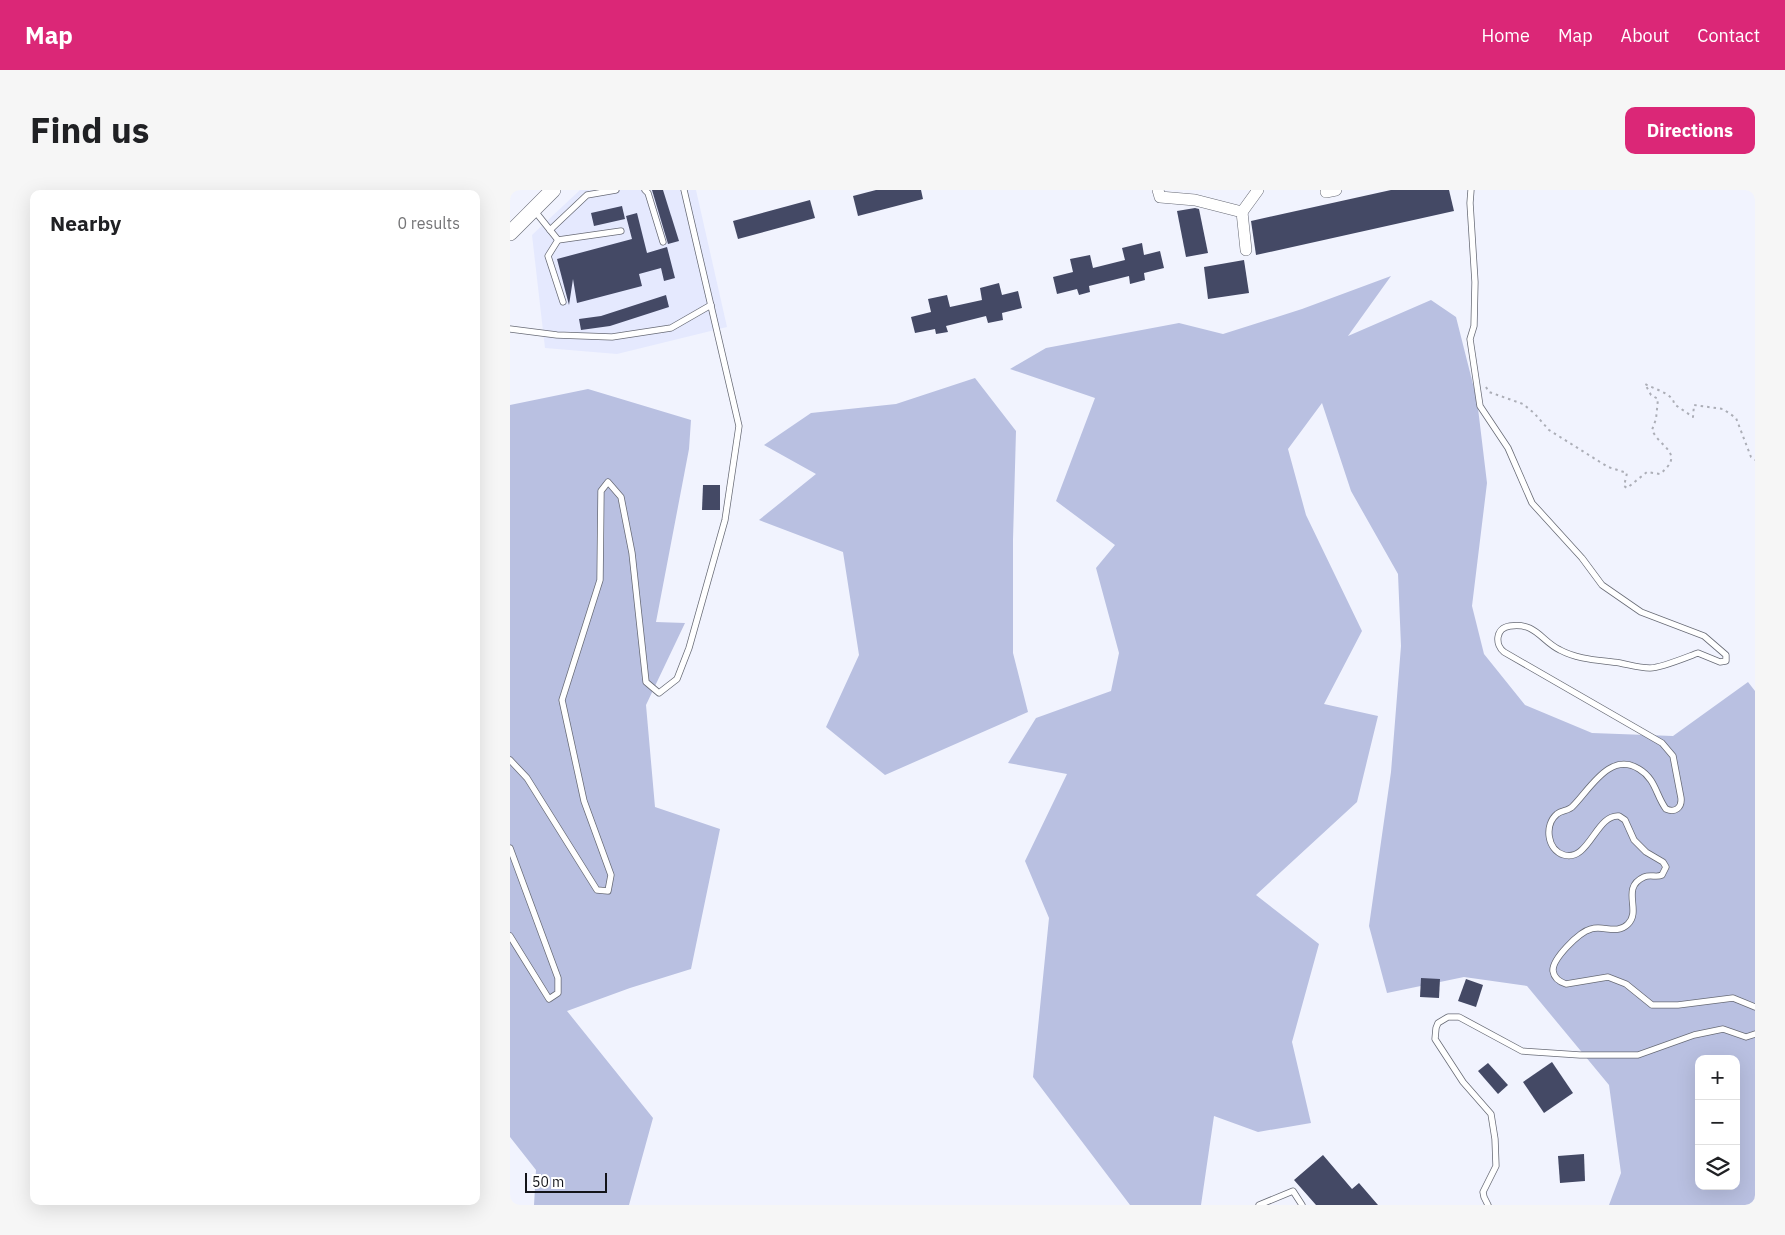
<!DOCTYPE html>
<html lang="en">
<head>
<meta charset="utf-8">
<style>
  :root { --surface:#fff; --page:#f6f6f6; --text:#202124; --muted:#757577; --line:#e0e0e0; --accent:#db2777 }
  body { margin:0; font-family:"IBM Plex Sans",sans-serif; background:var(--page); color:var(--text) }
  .controls { position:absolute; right:15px; bottom:15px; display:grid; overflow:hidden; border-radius:10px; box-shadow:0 5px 20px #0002 }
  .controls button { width:45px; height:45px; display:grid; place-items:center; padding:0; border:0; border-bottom:1px solid var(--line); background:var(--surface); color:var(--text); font:25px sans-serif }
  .scale { position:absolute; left:15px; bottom:12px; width:82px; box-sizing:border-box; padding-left:5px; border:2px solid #131419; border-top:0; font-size:14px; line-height:18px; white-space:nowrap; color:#131419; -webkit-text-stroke:4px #fff; paint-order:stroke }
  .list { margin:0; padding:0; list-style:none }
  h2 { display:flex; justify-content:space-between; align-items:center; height:65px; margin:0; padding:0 20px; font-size:21px }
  h2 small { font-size:16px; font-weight:400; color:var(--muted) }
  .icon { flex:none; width:28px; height:28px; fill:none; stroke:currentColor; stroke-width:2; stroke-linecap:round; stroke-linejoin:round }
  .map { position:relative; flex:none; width:1245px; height:1015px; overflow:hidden; border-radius:10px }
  header { display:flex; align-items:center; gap:30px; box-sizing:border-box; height:70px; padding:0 25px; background:var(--accent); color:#fff }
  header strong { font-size:24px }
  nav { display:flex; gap:28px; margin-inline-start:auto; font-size:18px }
  .intro { display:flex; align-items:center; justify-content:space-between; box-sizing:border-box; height:120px; padding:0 30px }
  h1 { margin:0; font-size:35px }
  .button { padding:12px 22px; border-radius:10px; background:var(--accent); color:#fff; font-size:18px; font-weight:700 }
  main { display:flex; gap:30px; padding:0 30px }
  aside { flex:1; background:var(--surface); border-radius:10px; box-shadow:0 5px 20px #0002 }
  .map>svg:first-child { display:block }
  .built { fill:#e5e9fe }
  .forest { fill:#b9c0e1; fill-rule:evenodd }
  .building { fill:#444965 }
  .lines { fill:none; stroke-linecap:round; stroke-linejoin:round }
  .service-casing { stroke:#686b76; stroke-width:7 }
  .minor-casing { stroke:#686b76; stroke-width:12 }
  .tertiary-casing { stroke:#686b76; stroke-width:16 }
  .path { stroke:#acaeb7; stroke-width:2; stroke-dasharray:2.5 4; stroke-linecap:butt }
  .service { stroke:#fff; stroke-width:5.5 }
  .minor { stroke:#fff; stroke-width:11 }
  .tertiary { stroke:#fff; stroke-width:15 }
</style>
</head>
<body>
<header>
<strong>Map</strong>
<nav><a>Home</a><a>Map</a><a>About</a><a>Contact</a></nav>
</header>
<div class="intro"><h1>Find us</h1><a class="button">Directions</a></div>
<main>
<aside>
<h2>Nearby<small>0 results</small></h2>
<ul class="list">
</ul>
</aside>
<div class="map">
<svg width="1245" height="1015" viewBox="0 0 1245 1015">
  <rect width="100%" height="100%" fill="#f1f3fe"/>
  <path class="built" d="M70,0H186L217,137L107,164L35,158L22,45Z"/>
  <g class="forest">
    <path d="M881,86L838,146L921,110L946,127L967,210L977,293L962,416L974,464L1015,515L1082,543L1163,546L1238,492L1245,501V1015H1099L1111,983L1099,895L1017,796L954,787L877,803L859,736L881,582L891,456L888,384L841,301L812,213L778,259L796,325L852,441L814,514L868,526L847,612L746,705L809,754L782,852L801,933L748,942L704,926L691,1015H620L523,887L539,728L515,671L557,584L498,573L526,528L601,501L609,463L586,378L605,355L546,311L585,208L500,179L536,158L669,133L713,144L792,119ZM1189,869H1226V996H1189Z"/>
    <path d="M465,188L506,241L503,350V463L518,522L375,585L316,537L349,465L333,362L249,330L306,284L254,255L301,223L386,214Z"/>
    <path d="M78,199L181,230L179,259L146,432L175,433L136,515L145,617L210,639L181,779L120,798L57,821L143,928L119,1015H24L26,980L0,947V215Z"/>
  </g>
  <g class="building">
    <path d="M142,0H153L169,51L158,54Z"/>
    <path d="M366,0H411L413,9L348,26L343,6Z"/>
    <path d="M881,0H939L944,21L746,65L741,31Z"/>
    <path d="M300,10L305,28L228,49L223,31Z"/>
    <path d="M112,16L115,29L84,36L81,23Z"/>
    <path d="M685,18L689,19L698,63L676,67L667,21Z"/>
    <path d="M127,23L137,63L157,57L165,88L154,91L151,78L129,84L132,96L67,113L63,89L59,115L47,69L122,49L116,26Z"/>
    <path d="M632,53L634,65L650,61L654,78L634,83L635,90L620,94L619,86L579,96L580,102L569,105L567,99L547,104L543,87L563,82L560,69L580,65L583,78L615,70L612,58Z"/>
    <path d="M734,70L739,103L698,109L694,77Z"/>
    <path d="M489,93L492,105L508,101L512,118L492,123L493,130L478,133L476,126L436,136L438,142L426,144L425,139L405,143L401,127L421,122L418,109L437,105L440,117L472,110L470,98Z"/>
    <path d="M156,105L159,117L100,136L71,140L69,129L91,126Z"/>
    <path d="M193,295H210V320H192Z"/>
    <path d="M911,788L930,789L929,808L910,807Z"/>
    <path d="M956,789L973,795L966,817L948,811Z"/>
    <path d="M1042,872L1063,903L1034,923L1013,892Z"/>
    <path d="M978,873L998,895L988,904L968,881Z"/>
    <path d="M1074,964L1075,991L1050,993L1048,966Z"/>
    <path d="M813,965L842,999L849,993L868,1015H806L784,990Z"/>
  </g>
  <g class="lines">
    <defs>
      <g id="service">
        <path d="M135,0L138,3L153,52"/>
        <path d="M961,0L960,13L965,92L964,136L960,149L970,216L998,258L1022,313L1072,368L1092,395L1131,422L1194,446L1216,465V471L1210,472L1188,463C1177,467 1151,478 1140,478C1130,478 1120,475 1110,473C1089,470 1069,470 1050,460C1031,451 1026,432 1000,436C985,438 985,455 994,462L1152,553L1163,566L1171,608C1172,618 1165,623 1156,619C1146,606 1146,589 1129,579C1100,561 1080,599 1063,616C1059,621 1052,620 1047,624C1034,635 1037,660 1054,665C1079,672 1086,624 1109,626L1115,630L1124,650L1136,662L1153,672L1156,677L1152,685C1146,688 1141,684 1134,687C1110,698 1132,720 1118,734C1107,745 1093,735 1081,739C1069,742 1042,769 1043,781C1044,788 1050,792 1056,794L1098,787L1116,794L1142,815H1168L1223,808L1245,817"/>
        <path d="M24,20L48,50L111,41"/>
        <path d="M40,40L77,5L106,0"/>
        <path d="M48,50L38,66L53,112"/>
        <path d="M0,139L47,145L102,147L161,138L201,115"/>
        <path d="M0,570L17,588L87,700L98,701L101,685L74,611L52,510L90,390L91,301L98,292L111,307L122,363L136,492L149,503L167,489L179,458L215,330L229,236L174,0"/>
        <path d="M0,658L48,788V803L39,809L0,746"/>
        <path d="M749,1015L783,1001L792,1015"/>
        <path d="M978,1015L974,1007L973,1002L986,976L985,949L981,924L953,892L925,849L926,838L928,833L938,827H949L1012,861L1070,865H1128L1184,845L1213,839L1236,847L1245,844"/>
      </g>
      <g id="minor">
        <path d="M648,0L650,7L685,10L732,22L736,60"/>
        <path d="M817,0L816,2L826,0"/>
        <path d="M732,22L748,0"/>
      </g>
      <path id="tertiary" d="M0,43L43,0"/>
    </defs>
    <use href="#service" class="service-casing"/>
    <use href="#minor" class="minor-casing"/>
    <use href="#tertiary" class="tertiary-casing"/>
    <path class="path" d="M976,197L979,202L1013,214L1024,223L1039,240L1098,277L1117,283L1114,296L1117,298L1137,282L1150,284C1176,263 1150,258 1142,240L1146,229L1148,209L1141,205L1135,194C1144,199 1164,204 1164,214L1183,227L1184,215L1213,219L1226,228L1241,267L1245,270"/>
    <use href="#service" class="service"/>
    <use href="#minor" class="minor"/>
    <use href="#tertiary" class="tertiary"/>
  </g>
</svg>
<div class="controls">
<button>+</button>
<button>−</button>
<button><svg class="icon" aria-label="layers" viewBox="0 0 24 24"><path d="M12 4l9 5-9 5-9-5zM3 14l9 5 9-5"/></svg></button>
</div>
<div class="scale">50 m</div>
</div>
</main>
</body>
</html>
